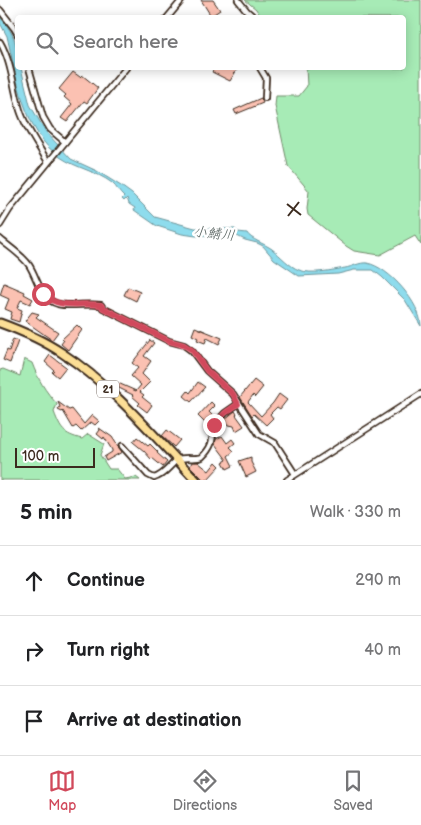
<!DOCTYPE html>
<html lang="en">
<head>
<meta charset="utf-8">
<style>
  :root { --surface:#fff; --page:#f2f2f2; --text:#202124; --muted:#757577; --line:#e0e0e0; --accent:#d1495b }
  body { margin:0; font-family:"Balsamiq Sans","Klee One",sans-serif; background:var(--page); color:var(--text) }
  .scale { position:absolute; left:15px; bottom:12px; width:80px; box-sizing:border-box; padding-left:5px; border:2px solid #3b2a1e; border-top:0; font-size:14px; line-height:18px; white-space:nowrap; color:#3b2a1e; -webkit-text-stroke:4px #fff; paint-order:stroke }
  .stop { position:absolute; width:15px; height:15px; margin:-11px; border:4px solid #d1495b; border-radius:50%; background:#fff }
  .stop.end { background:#d1495b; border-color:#fff; box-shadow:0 1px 5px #0008 }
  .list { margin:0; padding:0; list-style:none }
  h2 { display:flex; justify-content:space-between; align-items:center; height:65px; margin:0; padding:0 20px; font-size:21px }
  h2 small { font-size:16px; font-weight:400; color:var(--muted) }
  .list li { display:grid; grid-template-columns:32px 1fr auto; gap:15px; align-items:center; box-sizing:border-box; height:70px; padding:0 20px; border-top:1px solid var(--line) }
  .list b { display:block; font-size:19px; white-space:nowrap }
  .list em { font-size:16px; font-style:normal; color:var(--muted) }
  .icon { flex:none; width:28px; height:28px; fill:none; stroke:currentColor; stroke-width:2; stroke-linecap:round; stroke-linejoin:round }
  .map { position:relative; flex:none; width:421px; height:480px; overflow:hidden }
  .search { position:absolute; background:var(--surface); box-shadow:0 2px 12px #0003; left:15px; right:15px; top:15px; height:55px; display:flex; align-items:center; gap:12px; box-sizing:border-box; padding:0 18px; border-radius:5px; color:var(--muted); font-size:19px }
  .sheet { height:275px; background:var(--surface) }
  nav { display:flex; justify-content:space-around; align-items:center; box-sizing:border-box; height:70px; border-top:1px solid var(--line); background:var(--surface); font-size:14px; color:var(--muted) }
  nav a { display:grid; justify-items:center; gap:2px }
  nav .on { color:var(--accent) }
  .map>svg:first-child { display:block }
  .green { fill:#a7ebb6; stroke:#718a6a }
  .water { fill:#8edced; stroke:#6d959a }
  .building { fill:#fbc1b2; stroke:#3b2a1e }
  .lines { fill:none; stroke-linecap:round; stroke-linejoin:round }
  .street-casing { stroke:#3b2a1e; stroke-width:8 }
  .primary-casing { stroke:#3b2a1e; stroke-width:11 }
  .street { stroke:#fff; stroke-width:4.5 }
  .primary { stroke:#fcde96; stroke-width:7 }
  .route { stroke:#d1495b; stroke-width:6 }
  .ticks { fill:none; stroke:#3b2a1e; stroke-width:2 }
  .labels { text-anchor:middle; stroke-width:5; stroke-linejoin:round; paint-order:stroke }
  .shield { fill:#fff; stroke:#766a62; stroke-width:1 }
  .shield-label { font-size:11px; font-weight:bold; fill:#3b2a1e }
  .water-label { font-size:14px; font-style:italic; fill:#545f5c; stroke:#fff }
</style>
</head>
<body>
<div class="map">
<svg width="421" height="480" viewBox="0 0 421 480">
  <rect width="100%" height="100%" fill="#fff"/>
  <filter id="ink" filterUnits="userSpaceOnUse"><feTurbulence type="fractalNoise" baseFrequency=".02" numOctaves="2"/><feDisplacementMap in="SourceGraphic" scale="10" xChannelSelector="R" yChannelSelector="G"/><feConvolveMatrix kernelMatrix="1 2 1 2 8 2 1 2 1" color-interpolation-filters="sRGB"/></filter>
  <g filter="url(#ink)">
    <g class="green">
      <path d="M245,0H421V245L415,236L380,255L354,251L346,246L308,215L307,209L309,191L288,166L275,106L276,96H299L307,86L306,68H404V18L261,17L256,9Z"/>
      <path d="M24,359L32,363C38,379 45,391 57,404L54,412C61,430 63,434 82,439L88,434L104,444L100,455L109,469H117L125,479L136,477L140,480H0V370L3,369L20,376Z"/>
    </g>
    <path class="water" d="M0,17C16,36 17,43 18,68H21L30,105L46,132L71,159L97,171L121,186L132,194L155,217L195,228L235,229L238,232L247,233C250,239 265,244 272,249C281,256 289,266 299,270C312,275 332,270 345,268C352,267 360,262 367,263C389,267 421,304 421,326L405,300L382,277L373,270H354L338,274L299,276L274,259L263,246L257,243L245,240L237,236L223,234L196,236L182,234L157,226L134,210L135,208L129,204L127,198L124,201L122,199L124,197C119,193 117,187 112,183C96,171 76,168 60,157C24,133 16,75 7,36L0,23Z"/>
    <g class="building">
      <path d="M201,0H213L220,10L211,16Z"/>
      <path d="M215,68H238L230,81L212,72Z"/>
      <path d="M73,72L80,77L82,75L98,88L87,103L84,101L67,122L61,118L72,104L64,97L66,95L59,89Z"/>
      <path d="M261,98L263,103L236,114L234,110Z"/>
      <path d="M4,283L25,292L24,294L33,299L30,304L21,300L17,308L22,310L19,322L10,319L12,312L5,309L9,299L0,295Z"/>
      <path d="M128,287L140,292L136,301L124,295Z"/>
      <path d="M32,312L39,314L36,317L58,332L52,340L25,321Z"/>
      <path d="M77,325L82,330L68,350L61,344L64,340L62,339Z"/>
      <path d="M195,327L222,338L219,344L207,338L205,343L197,340L198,338L192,335Z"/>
      <path d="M13,339L18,341L10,363L3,360L7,350L9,351Z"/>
      <path d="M150,340L154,343L144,356L151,361L142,374L150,382L140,392L144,395L142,397L152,405L147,412L138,405L140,403L132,396L133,395L115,386L118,383L136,391L141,385L131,376L138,368L132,363Z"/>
      <path d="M50,355L66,367L58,377L52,372L54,370L45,362Z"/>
      <path d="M254,380L263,387L255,397L253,395L248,402L261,416L273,403L279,394L287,400L280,409L277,407L270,414L273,418L266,425L254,414L252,416L240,397Z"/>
      <path d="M198,382L205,387L191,402L184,396L188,391L190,393Z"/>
      <path d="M58,402L69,410L72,409L84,424L92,415L99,421L95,425L91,422L81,431L76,426L73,428L63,411L62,412L58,410L60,407Z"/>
      <path d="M211,402L215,406L209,412L214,417L206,424L198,416Z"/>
      <path d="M235,411L237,414L236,415L244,426L236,431L234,426L229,425L225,419Z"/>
      <path d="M99,428L112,437L122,452L106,461L104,457L112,452V450L104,437L103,439L97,434L100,430Z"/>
      <path d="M167,430L180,440L174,447L162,436Z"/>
      <path d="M222,436L227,443L232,439L235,443L230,447L234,451L228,456L233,466L227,469L223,462L227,460L215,444L216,439Z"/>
      <path d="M137,437L148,446L150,444L158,452L157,453L167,462L163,467L152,458L151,459L144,451L133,442Z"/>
      <path d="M251,457V462L256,472L246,477L239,461Z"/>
      <path d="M192,462H198L209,471L216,462L220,466L207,480H204L190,466Z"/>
    </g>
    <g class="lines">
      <defs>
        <g id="street">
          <path d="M238,0L247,11L255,18"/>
          <path d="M0,10L14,28L18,35"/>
          <path d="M167,18L182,0"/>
          <path d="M0,42C12,63 13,87 20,110C26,129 38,145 48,162"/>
          <path d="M29,68L43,117L50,129L65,142"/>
          <path d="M260,68L266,78L265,98"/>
          <path d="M0,225L10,209L126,68"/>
          <path d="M0,239C9,247 22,255 29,265C38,279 40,299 58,304C70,307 87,303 101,305L103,308L169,341L184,345L192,351L207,371L233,394L259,434L275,443L295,474"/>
          <path d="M122,446L148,475L154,478C165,475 169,466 177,460C184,456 195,460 202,457C214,445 212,439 214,425L225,413L238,404"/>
          <path d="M287,480L421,394"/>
        </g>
        <path id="primary" d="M0,323C22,331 43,340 62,353C114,387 154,436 196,480"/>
      </defs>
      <use href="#street" class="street-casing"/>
      <use href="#primary" class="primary-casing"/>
      <use href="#street" class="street"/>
      <use href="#primary" class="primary"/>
    </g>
  </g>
  <g class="lines" filter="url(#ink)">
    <path class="route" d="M43,294C59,310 81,302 101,305L103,308L169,341L184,345L192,350L207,371L233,394L238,404L225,413L214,425"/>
  </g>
  <path class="ticks" d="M287,204L301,215M288,216L299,202"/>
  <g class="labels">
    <rect class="shield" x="97" y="380.5" width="22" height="17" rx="4"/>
    <g class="shield-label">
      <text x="108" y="393">21</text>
    </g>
    <g class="water-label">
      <text transform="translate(214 233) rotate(6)" y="5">小鯖川</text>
    </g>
  </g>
</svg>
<div class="scale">100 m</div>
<div class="stop" style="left:43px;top:294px"></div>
<div class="stop end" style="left:214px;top:425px"></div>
<div class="search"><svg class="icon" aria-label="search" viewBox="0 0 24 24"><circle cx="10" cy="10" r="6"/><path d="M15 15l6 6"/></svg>Search here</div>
</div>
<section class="sheet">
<h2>5 min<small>Walk · 330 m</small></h2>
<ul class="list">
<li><svg class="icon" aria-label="ahead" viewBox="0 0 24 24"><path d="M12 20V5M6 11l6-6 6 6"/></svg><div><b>Continue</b></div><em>290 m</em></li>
<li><svg class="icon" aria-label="right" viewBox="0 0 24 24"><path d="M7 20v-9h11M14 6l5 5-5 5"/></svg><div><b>Turn right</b></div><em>40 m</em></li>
<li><svg class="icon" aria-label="arrive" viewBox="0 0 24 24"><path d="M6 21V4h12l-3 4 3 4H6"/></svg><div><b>Arrive at destination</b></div></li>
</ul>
</section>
<nav>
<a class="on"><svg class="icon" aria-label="map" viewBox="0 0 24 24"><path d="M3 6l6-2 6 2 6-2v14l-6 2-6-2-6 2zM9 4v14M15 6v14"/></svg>Map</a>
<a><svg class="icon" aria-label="directions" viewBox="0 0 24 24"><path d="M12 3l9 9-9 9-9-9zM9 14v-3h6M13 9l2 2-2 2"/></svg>Directions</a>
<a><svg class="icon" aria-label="saved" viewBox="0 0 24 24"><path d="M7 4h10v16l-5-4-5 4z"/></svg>Saved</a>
</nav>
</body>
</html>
